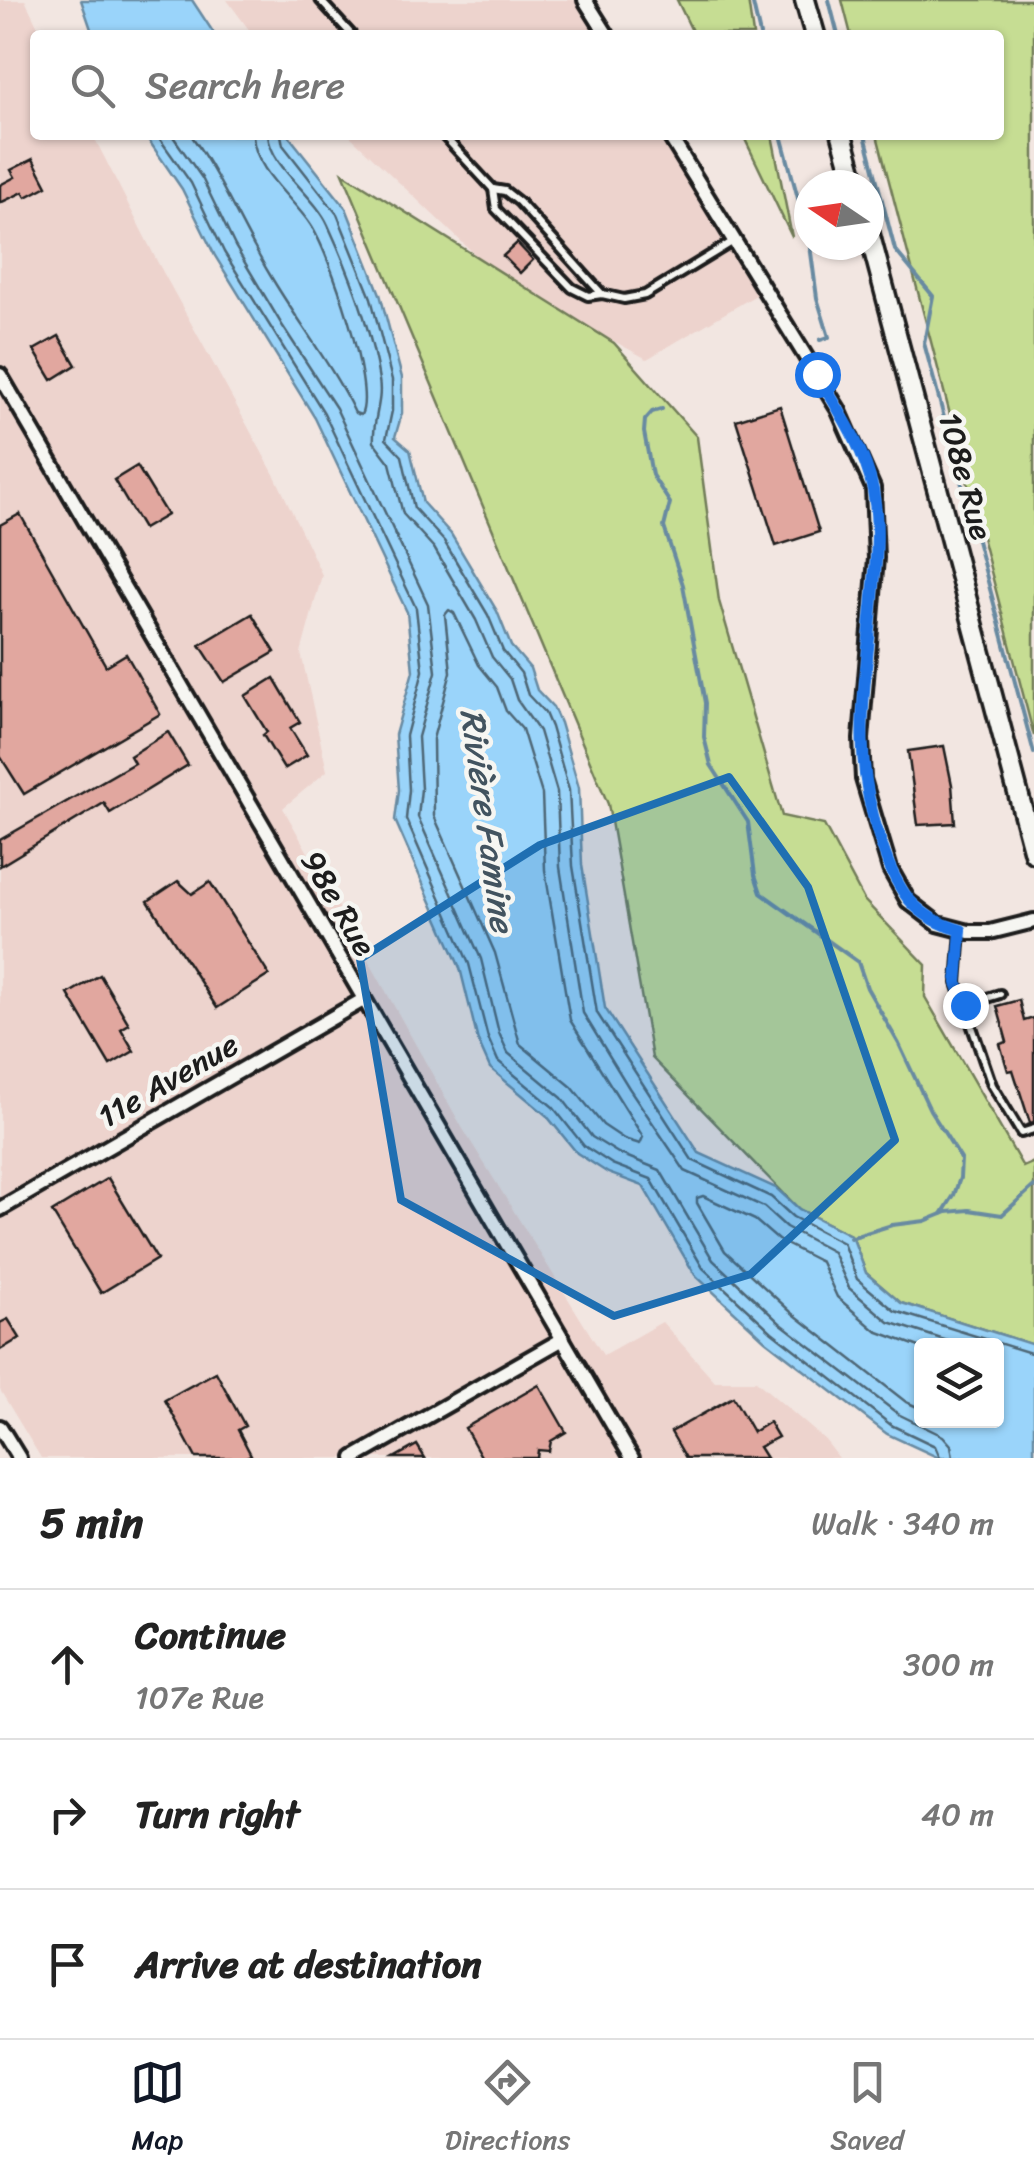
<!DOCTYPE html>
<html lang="en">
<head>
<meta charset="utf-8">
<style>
  :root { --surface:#fff; --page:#f6f6f6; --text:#222; --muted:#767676; --line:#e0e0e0; --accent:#111827 }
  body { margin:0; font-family:Sriracha,sans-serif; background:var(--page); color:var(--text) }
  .controls { position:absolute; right:30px; bottom:30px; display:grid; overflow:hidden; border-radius:10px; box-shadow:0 2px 8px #0004 }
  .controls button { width:90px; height:90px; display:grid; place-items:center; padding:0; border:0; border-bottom:2px solid var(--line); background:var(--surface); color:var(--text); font:50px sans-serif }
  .compass { position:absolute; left:794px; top:170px; width:90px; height:90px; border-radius:50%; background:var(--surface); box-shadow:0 2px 8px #0004; rotate:283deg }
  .stop { position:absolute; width:30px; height:30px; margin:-22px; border:8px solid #1a73e8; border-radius:50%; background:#fff }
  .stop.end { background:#1a73e8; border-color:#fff; box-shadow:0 2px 10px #0008 }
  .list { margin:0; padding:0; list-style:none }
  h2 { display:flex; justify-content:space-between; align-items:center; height:130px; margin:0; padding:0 40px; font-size:42px }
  h2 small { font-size:32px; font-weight:400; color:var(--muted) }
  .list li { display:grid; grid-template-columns:65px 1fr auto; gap:30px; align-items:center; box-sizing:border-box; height:150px; padding:0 40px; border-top:2px solid var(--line) }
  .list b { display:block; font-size:38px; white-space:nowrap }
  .list p { margin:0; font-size:32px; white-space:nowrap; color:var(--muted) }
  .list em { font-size:32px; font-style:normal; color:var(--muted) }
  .icon { flex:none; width:55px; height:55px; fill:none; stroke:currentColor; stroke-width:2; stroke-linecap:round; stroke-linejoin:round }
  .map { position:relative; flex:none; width:1034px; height:1458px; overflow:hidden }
  .search { position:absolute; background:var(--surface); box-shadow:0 2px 8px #0004; left:30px; right:30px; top:30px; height:110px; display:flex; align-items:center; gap:25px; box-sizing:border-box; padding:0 35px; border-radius:10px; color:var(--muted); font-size:38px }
  .sheet { height:580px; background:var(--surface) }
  nav { display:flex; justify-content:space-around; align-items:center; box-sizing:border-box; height:140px; border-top:2px solid var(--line); background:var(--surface); font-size:28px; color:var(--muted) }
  nav a { display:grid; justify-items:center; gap:5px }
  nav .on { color:var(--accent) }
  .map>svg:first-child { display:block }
  .built { fill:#edd3cd }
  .green { fill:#c6dd93; stroke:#717c58; stroke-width:2.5 }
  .water { fill:#9ad4fa; stroke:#688aa1; stroke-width:2.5; fill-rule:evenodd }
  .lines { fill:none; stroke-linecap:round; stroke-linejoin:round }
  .shore { stroke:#4e6675; stroke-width:2.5 }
  .stream { stroke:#688aa1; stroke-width:4 }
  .building { fill:#e1a79f; stroke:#1c1c1c; stroke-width:2.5 }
  .service-casing { stroke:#1c1c1c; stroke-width:14 }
  .minor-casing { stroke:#1c1c1c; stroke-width:20 }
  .secondary-casing { stroke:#1c1c1c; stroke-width:25 }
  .service { stroke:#f6f6f2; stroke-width:6 }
  .minor { stroke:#f6f6f2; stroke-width:12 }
  .secondary { stroke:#f6f6f2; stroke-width:18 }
  .route { stroke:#1a73e8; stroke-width:12 }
  .marked { fill:#1f6fb2; fill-opacity:0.2; stroke:#1f6fb2; stroke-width:8; stroke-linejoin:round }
  .labels { text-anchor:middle; stroke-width:9; stroke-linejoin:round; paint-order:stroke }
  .street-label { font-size:32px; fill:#1c1c1c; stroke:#f6f6f2 }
  .water-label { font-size:35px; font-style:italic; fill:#42535f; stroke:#f6f6f2 }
</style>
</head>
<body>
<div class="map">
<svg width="1034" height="1458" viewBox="0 0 1034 1458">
  <rect width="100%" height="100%" fill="#f2e6e1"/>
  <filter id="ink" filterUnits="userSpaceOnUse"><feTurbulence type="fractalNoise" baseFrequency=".01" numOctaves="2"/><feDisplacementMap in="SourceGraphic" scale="20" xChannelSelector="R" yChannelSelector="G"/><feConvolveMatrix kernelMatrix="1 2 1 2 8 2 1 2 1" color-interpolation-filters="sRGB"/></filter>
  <g filter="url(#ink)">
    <g class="built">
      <path d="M0,0H25L42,35H35V135H93L158,263L276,478L322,575L301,653L327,771L283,808L463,1129L603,1355L662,1322L715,1381H756L825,1440L839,1458H41L0,1390Z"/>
      <path d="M227,0H580L602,35H253Z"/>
      <path d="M349,135H665L763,291L647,359L503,281Z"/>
    </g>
    <g class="green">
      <path d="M677,0H748L753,35H694Z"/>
      <path d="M842,0H1034V736L877,135H999V35H851Z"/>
      <path d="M743,135H772L792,237Z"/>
      <path d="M343,173L614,343L697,437L719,601L782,816L824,825L864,900L926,965L925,997L1023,1167L1034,1162V1345L901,1303L866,1273L852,1236L799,1209L652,1058L608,804Z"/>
    </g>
    <g class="water">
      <path d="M81,0H192L215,35H93Z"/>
      <path d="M145,135H288L346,208L380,294L402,378V413L395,437L410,450L423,503L451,534L497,611L511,646L530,668L537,690L553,707L560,723L579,788L582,865L605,1008L699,1153L776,1188L799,1209L852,1236L866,1273L901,1303L1034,1345V1458H939L887,1434L765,1340L695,1275L643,1186L608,1173L577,1153L546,1115L490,1068L478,1041L460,968L395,820L399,790L395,735L413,671L407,612L315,418L215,256L182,189ZM922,1346H996V1420H922Z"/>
    </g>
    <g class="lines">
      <g class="shore">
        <path d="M157,135L191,183L224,252L324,413L416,608L423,671L406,736L409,790L406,819L469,964L488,1038L498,1061L553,1107L584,1146L612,1164L651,1179L703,1268L772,1332L891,1425L935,1446L940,1458"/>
        <path d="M172,135L202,178L235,246L282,325L336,408L428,604L436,672L418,737L421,789L418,817L481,959L499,1033L508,1053L562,1098L592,1137L618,1153L660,1170L713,1260L780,1323L898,1414L943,1436L951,1445L953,1458"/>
        <path d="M191,135C222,179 242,229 270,275C297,321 332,365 355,413L361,415C376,388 329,251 310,224C292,197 254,170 253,135"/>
        <path d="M268,135C270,166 315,196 328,225C350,273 371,328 379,380C383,402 372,421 374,442L390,463L403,514L434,548L476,620L492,657L510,679L517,700L539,731L557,792L560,867L583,1013L629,1088L685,1171L764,1207L786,1227L833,1252L849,1288L889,1322L963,1346"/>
        <path d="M281,135L283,145L337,214L371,298L392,380V411L386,439L402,456L414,508L444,541L488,615L503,651L521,673L528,695L545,713L551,727L569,790L573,866L597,1013L692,1160L771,1197L793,1217L843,1243L857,1279L895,1311L1034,1354"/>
        <path d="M449,610L454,613L479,665L497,687L506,711L522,729L542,794L545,870L570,1020L643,1137L640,1144L624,1139L603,1125L572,1087L520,1044L495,953L434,816L433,739L451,672L445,615Z"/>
        <path d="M922,1348L876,1331L837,1297L821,1262L778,1240L755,1220L703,1196L697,1198V1203L725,1251L791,1312L906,1402L922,1409"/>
      </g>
      <g class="stream">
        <path d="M752,0L760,35"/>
        <path d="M829,0L838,35"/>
        <path d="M781,135L809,239"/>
        <path d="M865,135L895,250L933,296L924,343L1034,753"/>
        <path d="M810,245L817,298L829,337L820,340"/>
        <path d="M662,409L652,412L645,420L644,432L652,475L670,503L664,527L683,585L705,703L704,737L711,765L748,822L755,875L761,893L858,962L867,988L899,1044L930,1110L961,1159L960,1178L954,1195L942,1214"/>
        <path d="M850,1238L892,1225L925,1221L947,1212L969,1210L1002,1215L1034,1186"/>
      </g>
    </g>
    <g class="building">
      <path d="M33,159L47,186L26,197L23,192L0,203V185L15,177L11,170Z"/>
      <path d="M517,243L533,260L520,273L503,256Z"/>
      <path d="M59,336L76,365L52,380L34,350Z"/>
      <path d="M780,406L819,532L776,546L736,420Z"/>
      <path d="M137,466L167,515L143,529L114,480Z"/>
      <path d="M20,514L106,666L126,654L160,714L24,794L0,756V525Z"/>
      <path d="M252,614L275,652L224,682L200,645Z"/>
      <path d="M274,678L300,722L290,728L307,755L284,769L263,735L267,732L245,696Z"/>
      <path d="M168,732L188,765L110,813L104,803L0,866V840L134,763L130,756Z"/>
      <path d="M944,746L952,785L955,823L918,825L908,751Z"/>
      <path d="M178,881L192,894L210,882L269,975L217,1008L148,901Z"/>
      <path d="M100,975L129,1024L121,1029L134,1051L110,1065L68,994Z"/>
      <path d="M1019,1000L1024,1021L1034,1018V1122L1030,1123L1013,1070L1008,1071L1000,1044L1007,1042L997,1006Z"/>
      <path d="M108,1178L157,1259L101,1293L52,1212Z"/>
      <path d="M8,1319L20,1338L0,1350V1323Z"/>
      <path d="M216,1372L245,1426L238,1430L251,1455L244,1458H196L165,1400Z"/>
      <path d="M539,1385L566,1432L551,1441L549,1451L538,1450L537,1458H482L465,1428Z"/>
      <path d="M733,1397L753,1432L769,1422L778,1437L759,1447L766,1458H686L671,1432Z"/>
      <path d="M417,1445L425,1458H394Z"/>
    </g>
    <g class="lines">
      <defs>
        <g id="service">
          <path d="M320,0L352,35"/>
          <path d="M443,135L493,189L505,191L519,202L602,294"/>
          <path d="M493,189L496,209L572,288L588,296L602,294L624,299L645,295L732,242"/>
          <path d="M961,931L957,983L992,1085L1021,1133L1034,1129"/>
          <path d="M965,1005L1000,994"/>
        </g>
        <g id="minor">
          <path d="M585,0L607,35"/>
          <path d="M669,135L838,409L873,488L876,558L861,739L863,779L890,869L908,901L938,924L969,932H990L1034,921"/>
          <path d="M0,375L632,1458"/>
          <path d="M0,1209L363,1000"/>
          <path d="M0,1427L19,1458"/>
          <path d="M354,1458L563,1339"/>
        </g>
        <g id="secondary">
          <path d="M805,0L815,35"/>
          <path d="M842,135L856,185"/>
          <path d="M869,232L1034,853"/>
        </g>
      </defs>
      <use href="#service" class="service-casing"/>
      <use href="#minor" class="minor-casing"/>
      <use href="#secondary" class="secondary-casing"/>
      <use href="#service" class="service"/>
      <use href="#minor" class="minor"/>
      <use href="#secondary" class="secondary"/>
    </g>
  </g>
  <g class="lines" filter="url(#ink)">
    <path class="route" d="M817,374C838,409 865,449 873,490C880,526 876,562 873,597C865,690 850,755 882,846C897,890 914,918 961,930L957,983L965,1005"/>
  </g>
  <path class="marked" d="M729,777L808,887L895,1140L751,1274L614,1316L401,1200L360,959L540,845Z"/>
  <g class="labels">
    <g class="street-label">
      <text transform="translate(966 476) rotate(75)" y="11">108e Rue</text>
      <text transform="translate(339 903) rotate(60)" y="11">98e Rue</text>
      <text transform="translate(168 1080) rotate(-30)" y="11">11e Avenue</text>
    </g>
    <g class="water-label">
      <text transform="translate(488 820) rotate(82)" y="12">Rivière Famine</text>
    </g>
  </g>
</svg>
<div class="controls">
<button><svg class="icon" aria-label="layers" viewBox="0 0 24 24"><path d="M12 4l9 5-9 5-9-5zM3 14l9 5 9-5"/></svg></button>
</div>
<svg class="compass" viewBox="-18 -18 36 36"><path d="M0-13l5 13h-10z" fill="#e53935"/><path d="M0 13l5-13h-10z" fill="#767676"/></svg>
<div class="stop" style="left:817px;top:374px"></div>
<div class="stop end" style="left:965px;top:1005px"></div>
<div class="search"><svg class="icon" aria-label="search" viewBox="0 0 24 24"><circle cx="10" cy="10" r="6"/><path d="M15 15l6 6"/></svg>Search here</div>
</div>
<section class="sheet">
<h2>5 min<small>Walk · 340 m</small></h2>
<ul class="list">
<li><svg class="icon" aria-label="ahead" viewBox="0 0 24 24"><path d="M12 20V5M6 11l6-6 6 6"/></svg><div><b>Continue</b><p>107e Rue</p></div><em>300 m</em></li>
<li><svg class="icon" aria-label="right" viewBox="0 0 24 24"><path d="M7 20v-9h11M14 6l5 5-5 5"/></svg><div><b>Turn right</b></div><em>40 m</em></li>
<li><svg class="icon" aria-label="arrive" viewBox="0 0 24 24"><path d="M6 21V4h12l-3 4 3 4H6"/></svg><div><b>Arrive at destination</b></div></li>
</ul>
</section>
<nav>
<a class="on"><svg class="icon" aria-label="map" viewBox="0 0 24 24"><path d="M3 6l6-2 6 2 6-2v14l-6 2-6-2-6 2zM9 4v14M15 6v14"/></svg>Map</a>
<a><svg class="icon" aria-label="directions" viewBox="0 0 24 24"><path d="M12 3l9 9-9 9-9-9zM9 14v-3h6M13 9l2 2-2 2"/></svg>Directions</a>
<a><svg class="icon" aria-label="saved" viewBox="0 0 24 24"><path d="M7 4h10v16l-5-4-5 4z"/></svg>Saved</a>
</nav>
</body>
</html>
